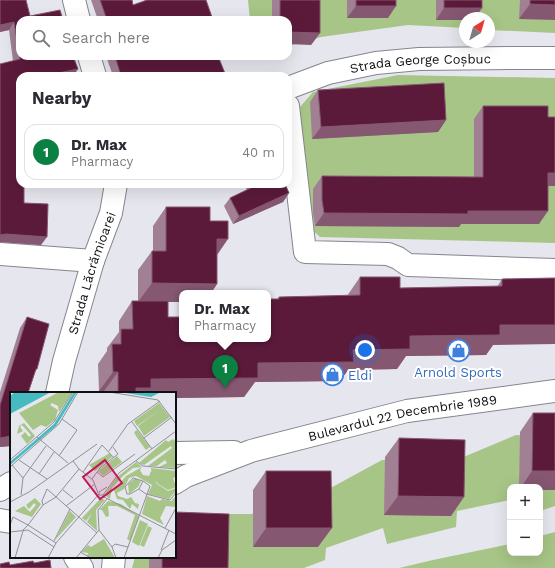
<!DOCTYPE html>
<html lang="en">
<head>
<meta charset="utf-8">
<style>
  :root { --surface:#fff; --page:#f2f2f3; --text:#2b2b33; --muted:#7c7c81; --line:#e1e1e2; --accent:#0b8043 }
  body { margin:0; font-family:"Work Sans",sans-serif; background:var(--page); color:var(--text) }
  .controls { position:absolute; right:12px; bottom:12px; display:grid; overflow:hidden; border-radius:8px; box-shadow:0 4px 16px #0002 }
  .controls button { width:36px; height:36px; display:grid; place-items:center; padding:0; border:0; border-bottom:1px solid var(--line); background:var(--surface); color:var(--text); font:20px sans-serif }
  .compass { position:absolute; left:459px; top:12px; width:36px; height:36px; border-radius:50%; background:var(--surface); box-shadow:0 4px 16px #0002; rotate:37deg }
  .you { position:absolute; left:365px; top:350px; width:14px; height:14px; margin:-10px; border:3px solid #fff; border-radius:50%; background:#1a73e8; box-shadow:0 0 0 6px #1a73e833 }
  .badge { display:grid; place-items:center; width:26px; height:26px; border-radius:50%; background:var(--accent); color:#fff; font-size:13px; font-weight:700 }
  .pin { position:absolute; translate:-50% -33px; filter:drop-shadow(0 1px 2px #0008) }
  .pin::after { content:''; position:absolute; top:21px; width:14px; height:12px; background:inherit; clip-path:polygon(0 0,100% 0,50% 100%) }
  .popup { position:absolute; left:179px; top:290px; width:92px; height:52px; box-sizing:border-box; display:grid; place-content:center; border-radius:8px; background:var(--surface); filter:drop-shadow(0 1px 3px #0005); font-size:13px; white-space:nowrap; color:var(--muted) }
  .popup b { font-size:15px; color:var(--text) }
  .popup::after { content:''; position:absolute; left:50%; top:100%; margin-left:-8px; border:8px solid transparent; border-top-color:var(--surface) }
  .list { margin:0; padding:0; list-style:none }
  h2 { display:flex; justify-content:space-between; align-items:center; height:52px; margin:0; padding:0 16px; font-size:17px }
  h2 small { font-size:13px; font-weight:400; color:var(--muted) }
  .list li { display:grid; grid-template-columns:26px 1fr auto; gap:12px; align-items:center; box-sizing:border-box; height:56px; margin:0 8px 8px; padding:0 8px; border:1px solid var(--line); border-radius:12px }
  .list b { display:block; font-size:15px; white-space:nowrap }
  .list p { margin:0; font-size:13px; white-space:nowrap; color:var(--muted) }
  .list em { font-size:13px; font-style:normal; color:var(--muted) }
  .icon { flex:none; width:22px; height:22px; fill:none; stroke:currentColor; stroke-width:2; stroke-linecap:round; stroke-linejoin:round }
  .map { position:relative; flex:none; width:555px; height:568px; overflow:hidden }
  .search { position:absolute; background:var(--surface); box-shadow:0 4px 16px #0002; left:16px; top:16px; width:276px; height:44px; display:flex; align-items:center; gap:10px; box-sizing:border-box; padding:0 14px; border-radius:12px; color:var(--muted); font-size:15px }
  .panel { position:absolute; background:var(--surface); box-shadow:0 4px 16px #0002; left:16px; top:72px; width:276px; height:116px; border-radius:12px }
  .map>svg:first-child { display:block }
  .green { fill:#a7c587 }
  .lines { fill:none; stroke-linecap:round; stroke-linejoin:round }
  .minor-casing { stroke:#85868d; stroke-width:24 }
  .tertiary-casing { stroke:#85868d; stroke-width:24 }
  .primary-casing { stroke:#85868d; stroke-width:24 }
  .minor { stroke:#fff; stroke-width:22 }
  .tertiary { stroke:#fff; stroke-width:22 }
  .primary { stroke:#fff; stroke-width:22 }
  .wall { fill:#a18094 }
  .shaded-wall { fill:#855771 }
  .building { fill:#5c1a3b; stroke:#855771 }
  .labels { text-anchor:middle; stroke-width:4; stroke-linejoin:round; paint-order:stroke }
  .street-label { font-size:13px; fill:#0f1012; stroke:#fff }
  .shop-label { font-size:13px; fill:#366cbe; stroke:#fff }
  .inset-road { fill:none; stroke:#909096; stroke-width:1 }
  .view { fill:#c2185b; fill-opacity:0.15; stroke:#c2185b; stroke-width:2 }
  .inset-edge { fill:none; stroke:#0f1012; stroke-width:2 }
</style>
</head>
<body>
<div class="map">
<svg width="555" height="568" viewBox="0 0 555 568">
  <rect width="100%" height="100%" fill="#e6e6ee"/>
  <g class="green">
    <path d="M248,0H555V33L489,30V18H465V28L408,25L321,37L288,46V20H250Z"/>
    <path d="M398,75L555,78V243L320,237L309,227L300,107L313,92Z"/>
    <path d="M516,435L555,437V506L540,511V487H510V500L457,511L456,527L387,544L383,528L326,548L325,560L304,568H132L135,557H175L218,514H251L325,491L382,460L454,461Z"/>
    <path d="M555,532V568H399L433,560L510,544V553H540V536Z"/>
  </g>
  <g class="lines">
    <defs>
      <g id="minor">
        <path id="s1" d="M288,88L328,73L376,63L419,59L514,58H555"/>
        <path d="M288,106L305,252L388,254L398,258L408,265L555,270"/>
        <path d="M0,254L93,261"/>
      </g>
      <g id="tertiary">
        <path d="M74,0L79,20"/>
        <path d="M89,56L95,76"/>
        <path id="s2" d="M57,393L64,361L93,261L111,213L116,184"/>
        <path d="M75,557L82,568"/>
        <path d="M113,568L114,557"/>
      </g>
      <g id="primary">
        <path d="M175,453L234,452"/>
        <path id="s3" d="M175,483L186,476L251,451L407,411L555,391"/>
        <path d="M0,490L11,483"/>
        <path d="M0,520L11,522"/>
      </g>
    </defs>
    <use href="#minor" class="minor-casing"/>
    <use href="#tertiary" class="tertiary-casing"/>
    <use href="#primary" class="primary-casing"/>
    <use href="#minor" class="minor"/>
    <use href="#tertiary" class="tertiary"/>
    <use href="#primary" class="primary"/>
  </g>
  <g class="wall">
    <path d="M0,0L20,20L78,69L73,76H20L24,203L41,245L0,242V64L13,61L9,30L0,32Z"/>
    <path d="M91,0H132L133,5L213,20H98Z"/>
    <path d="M272,0H320V33L311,45L288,20H272Z"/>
    <path d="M347,0H396L388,18H347Z"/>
    <path d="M436,0H482L436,20Z"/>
    <path d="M520,0H555L519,19Z"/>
    <path d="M106,56H218L226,76H113Z"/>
    <path d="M318,90L446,120L438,132L312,139L310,102Z"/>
    <path d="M483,106L548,117L555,186H548L539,224H461L459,227L315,226L313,213V189L322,176L474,177V119Z"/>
    <path d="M244,184H285L289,193L283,202L233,224L224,206L230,198L247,190Z"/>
    <path d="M166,207L210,221L217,254V284L211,293H182V302H168V317L268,339L277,299L279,297L347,296L360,277L400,288L497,287L502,279L555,278L493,345L486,355L406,356L397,369L348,370L340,381L255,382L244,397L175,398V393H104V391H99L98,364L107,351V348L119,332V321L132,301H138V270L152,251H153V226Z"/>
    <path d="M27,317L37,369L35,372L11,446L0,447V392L20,328Z"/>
    <path d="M533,413H555V490H540V487H519L520,432Z"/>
    <path d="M399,438L451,516L384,515L385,457Z"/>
    <path d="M266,471L318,547H253V490Z"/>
    <path d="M149,557H175L228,568H149Z"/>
  </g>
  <g class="shaded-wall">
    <path d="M530,4L555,5V20L519,19Z"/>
    <path d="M356,6H396L388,18H347Z"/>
    <path d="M444,8H482L475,18H465V20H436Z"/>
    <path d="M14,22L9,30L0,32V25Z"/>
    <path d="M288,32L320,33L311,45L288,44Z"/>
    <path d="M78,69L73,76H56L58,73Z"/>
    <path d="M446,120L438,132L312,139L321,127Z"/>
    <path d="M548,173H555V186H539Z"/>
    <path d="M289,193L283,202L233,224L239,216Z"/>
    <path d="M468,211H548L539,224H461L459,227L315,226L324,213Z"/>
    <path d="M6,234L47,237L41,245L0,242V235Z"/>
    <path d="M217,239H228L215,258Z"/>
    <path d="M152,283L217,284L211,293H182V302H138Z"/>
    <path d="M500,325H555V344L493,345L486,355L406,356L397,369L348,370L340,381L255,382L244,397L175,398V393H118L136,388L151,379L258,363L353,350L410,336Z"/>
    <path d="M113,372H118L104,391H99Z"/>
    <path d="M11,436V446L0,447V438Z"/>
    <path d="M532,471H555V490H540V487H521Z"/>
    <path d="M398,496L464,497L451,516L384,515Z"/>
    <path d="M266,528H332L318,547H253Z"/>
  </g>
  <g class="building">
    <path d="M0,0H26L30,16L60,10L63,20H20V56H73L78,69L58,73L59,76H20V184H24V203L48,204L47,237L6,234L0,235V64L20,59L14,22L0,25Z"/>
    <path d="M100,0H132L133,5L147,0H206L213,20H107Z"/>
    <path d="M280,0H320V33L288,32V20H280Z"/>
    <rect x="356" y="0" width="40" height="6"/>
    <rect x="444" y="0" width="38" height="8"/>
    <path d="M530,0H555V5L530,4Z"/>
    <path d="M115,56H218L226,76H121Z"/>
    <path d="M444,83L446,120L321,127L318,90Z"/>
    <path d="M483,106H548V117H555V173H548V211H468V214L324,213L322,200V176L483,177Z"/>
    <path d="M254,184H285L289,193L239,216L230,198L255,186Z"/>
    <path d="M166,207H210V221H228V239H217V284L152,283V251H166Z"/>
    <path d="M360,277H400V288L502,286V279L555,278V325H500V335L410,336V349L353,350L354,362L258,363V378L151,379V388H136V393H118V372H113L112,344H121V329H133L132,301H168V317H182V339H268V299H279V297L360,295Z"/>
    <path d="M27,317L49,324L37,369H36L28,393H11V436L0,438V405Z"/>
    <path d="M533,413H555V471H532Z"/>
    <path d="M399,438L465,440L464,497L398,496Z"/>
    <path d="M266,471H331L332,528H266Z"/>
    <path d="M175,512L229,514L228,568H162V557H175Z"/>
    <path d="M50,560L51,568H0V564L9,562L10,565L33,561L34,563Z"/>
  </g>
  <defs>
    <symbol id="shop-ring" viewBox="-11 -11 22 22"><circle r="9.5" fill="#fff" stroke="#3f7fe0" stroke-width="1.5"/><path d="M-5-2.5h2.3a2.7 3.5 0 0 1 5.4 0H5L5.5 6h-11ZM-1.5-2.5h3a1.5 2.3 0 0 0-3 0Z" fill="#3f7fe0"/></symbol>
  </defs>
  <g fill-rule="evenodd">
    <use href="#shop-ring" x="446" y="338" width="25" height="25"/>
    <use href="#shop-ring" x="320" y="362" width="25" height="25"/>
  </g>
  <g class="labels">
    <g class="street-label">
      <text dy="5" stroke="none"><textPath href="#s1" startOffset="136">Strada George Coșbuc</textPath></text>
      <text dy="5" stroke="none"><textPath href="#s2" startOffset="125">Strada Lăcrămioarei</textPath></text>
      <text dy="5" stroke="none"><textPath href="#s3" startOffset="238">Bulevardul 22 Decembrie 1989</textPath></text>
    </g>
    <g class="shop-label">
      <text x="458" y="377">Arnold Sports</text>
      <text x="348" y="380" text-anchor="start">Eldi</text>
    </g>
  </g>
  <g transform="translate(10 392)">
    <rect width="166" height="166" fill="#e6e6ee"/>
    <path d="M49,0H63L49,20L48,14L42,11L40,13L48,18L45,28L36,35L31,33L23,38L9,21ZM149,11L160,25L134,44L128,34L151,17L127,34L124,29ZM14,31L25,44L17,52L11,44L15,40L19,45L21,43L12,33L10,35L13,39L7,42L9,34ZM127,38L140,55L136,58L126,44L124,40ZM163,47L166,50V76L149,75L157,71L155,68L147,74H138L162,56L161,54L134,73L129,71L156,48L158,50ZM100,61L102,65L85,79L79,73ZM107,64L112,70L93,84L88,79ZM126,70L132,75L123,76L113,84L102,96L100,107L98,106L95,102L106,86ZM132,75L130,78L133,83L139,84L141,79L147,92L158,99L166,96V103L164,101L159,107L138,102L142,93L126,84L119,86L114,97L107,101L108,104L117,107L121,105L125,111L129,112L128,117L122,112L120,117L113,108L107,107L104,98L116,84ZM141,76L166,79V85L163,86L166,95L158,98L148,92L142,84ZM125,86L131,89L128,95L119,102L118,92ZM137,104L150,109L152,107L161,109L166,104V115L156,114L150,126L154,133L132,122ZM25,106L31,112L22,125L5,119L14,114L20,120L26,113L24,111L19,117L16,113ZM91,106L95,108L86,118L87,139L77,130L82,121L76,129L72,126ZM98,109L111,112L129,124L120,149L117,147L125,123L107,114H98L99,124L96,125L92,118H89ZM60,119L66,125L45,148ZM130,128L138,132L129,154L122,150ZM138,134L142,136L134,155L130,153ZM94,147L105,166L81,165L77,164L78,161L71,160L78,153L81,155Z" fill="#a7c587"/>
    <path d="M5,0H41L0,22V4ZM64,0H67L46,34L0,73V70L44,32ZM109,0H151L141,5Z" fill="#45bac1"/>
    <path class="inset-road" d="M99,0L148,8L166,32M122,30L142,57M27,45L58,71M134,46L162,25M99,59L118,32L150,9M49,64L67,38L52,27M0,68L44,30L63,0M9,68L37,87M63,69L69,77L83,88L88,101M126,69L133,74L166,77M2,73L13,86M0,75L49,32L68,0M73,80L92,53L104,66M87,80L93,85L125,62M29,82L44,60M82,87L90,76L108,62L103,55M97,95L89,100V103H93L109,81L166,39M129,97L136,102L160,108L165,102M53,98L63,106M11,103L13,86L36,54M92,104L166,142M0,110L19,100L87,52M33,113L46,105L69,77M56,114L85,92M0,133L3,125L18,133L33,113L32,109L37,97L87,141M155,136L166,116M13,138L18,133L46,151M89,138L102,155L106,166M0,140L18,138L44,155M44,149L60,117M102,155L105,152L118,155M151,158L159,138M70,160L81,166M5,166L13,139M38,166L46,151L89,102M66,166L89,138L88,118L97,107M114,166L140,94L133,89L123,86L115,95L117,102H120L129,97L133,89M148,166L152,158L166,148"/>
    <path class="view" d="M95,68L112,91L90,107L73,85Z"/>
    <rect width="166" height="166" class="inset-edge"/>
  </g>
</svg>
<div class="controls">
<button>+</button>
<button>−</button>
</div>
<svg class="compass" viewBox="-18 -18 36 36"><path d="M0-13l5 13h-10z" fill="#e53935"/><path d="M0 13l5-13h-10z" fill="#7c7c81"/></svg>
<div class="you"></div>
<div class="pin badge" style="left:225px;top:388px">1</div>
<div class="popup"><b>Dr. Max</b>Pharmacy</div>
<div class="search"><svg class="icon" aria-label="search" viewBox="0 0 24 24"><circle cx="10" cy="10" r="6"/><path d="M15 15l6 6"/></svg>Search here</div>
<section class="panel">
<h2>Nearby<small></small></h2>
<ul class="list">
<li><span class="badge">1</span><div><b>Dr. Max</b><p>Pharmacy</p></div><em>40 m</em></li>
</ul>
</section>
</div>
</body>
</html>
